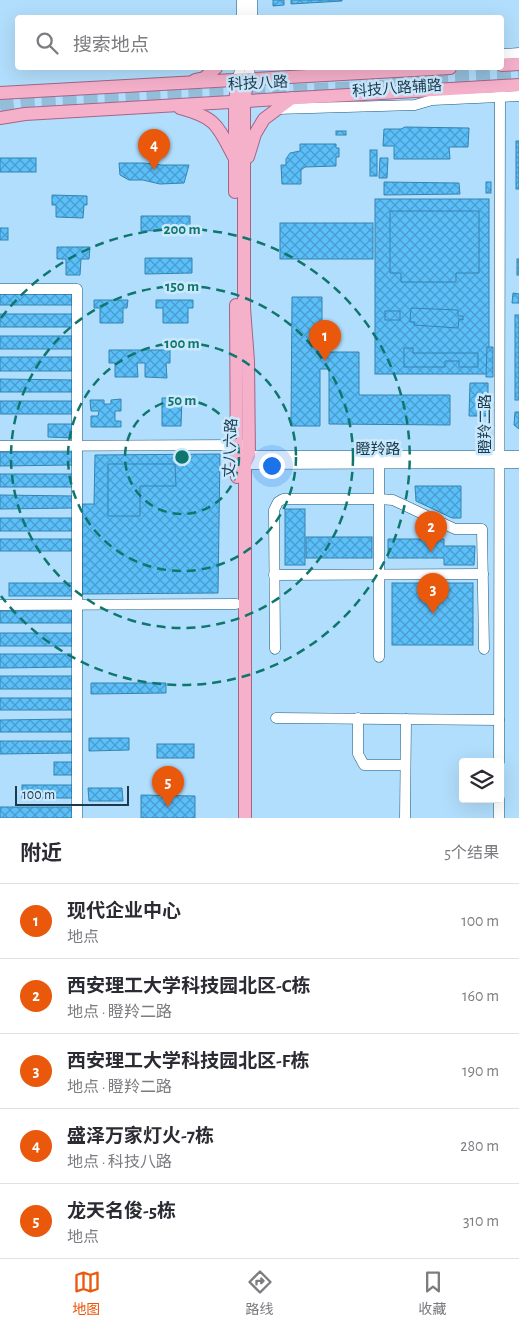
<!DOCTYPE html>
<html lang="zh">
<head>
<meta charset="utf-8">
<style>
  :root { --surface:#fff; --page:#f2f2f3; --text:#2b2b33; --muted:#7c7c81; --line:#e1e1e2; --accent:#ea580c }
  body { margin:0; font-family:"Alegreya Sans","Noto Sans SC",sans-serif; background:var(--page); color:var(--text) }
  .controls { position:absolute; right:15px; bottom:15px; display:grid; overflow:hidden; border-radius:5px; box-shadow:0 5px 20px #0002 }
  .controls button { width:45px; height:45px; display:grid; place-items:center; padding:0; border:0; border-bottom:1px solid var(--line); background:var(--surface); color:var(--text); font:25px sans-serif }
  .scale { position:absolute; left:15px; bottom:12px; width:114px; box-sizing:border-box; padding-left:5px; border:2px solid #1a3b4e; border-top:0; font-size:14px; line-height:18px; white-space:nowrap; color:#1a3b4e; -webkit-text-stroke:4px #cbe9fd; paint-order:stroke }
  .you { position:absolute; left:271px; top:465px; width:18px; height:18px; margin:-12px; border:4px solid #fff; border-radius:50%; background:#1a73e8; box-shadow:0 0 0 8px #1a73e833 }
  .badge { display:grid; place-items:center; width:32px; height:32px; border-radius:50%; background:var(--accent); color:#fff; font-size:16px; font-weight:700 }
  .pin { position:absolute; translate:-50% -41px; filter:drop-shadow(0 1px 2px #0008) }
  .pin::after { content:''; position:absolute; top:26px; width:18px; height:15px; background:inherit; clip-path:polygon(0 0,100% 0,50% 100%) }
  .list { margin:0; padding:0; list-style:none }
  h2 { display:flex; justify-content:space-between; align-items:center; height:65px; margin:0; padding:0 20px; font-size:21px }
  h2 small { font-size:16px; font-weight:400; color:var(--muted) }
  .list li { display:grid; grid-template-columns:32px 1fr auto; gap:15px; align-items:center; box-sizing:border-box; height:75px; padding:0 20px; border-top:1px solid var(--line) }
  .list b { display:block; font-size:19px; white-space:nowrap }
  .list p { margin:0; font-size:16px; white-space:nowrap; color:var(--muted) }
  .list em { font-size:16px; font-style:normal; color:var(--muted) }
  .icon { flex:none; width:28px; height:28px; fill:none; stroke:currentColor; stroke-width:2; stroke-linecap:round; stroke-linejoin:round }
  .map { position:relative; flex:none; width:519px; height:818px; overflow:hidden }
  .search { position:absolute; background:var(--surface); box-shadow:0 5px 20px #0002; left:15px; right:15px; top:15px; height:55px; display:flex; align-items:center; gap:12px; box-sizing:border-box; padding:0 18px; border-radius:5px; color:var(--muted); font-size:19px }
  .sheet { height:440px; background:var(--surface) }
  nav { display:flex; justify-content:space-around; align-items:center; box-sizing:border-box; height:70px; border-top:1px solid var(--line); background:var(--surface); font-size:14px; color:var(--muted) }
  nav a { display:grid; justify-items:center; gap:2px }
  nav .on { color:var(--accent) }
  .map>svg:first-child { display:block }
  .building { fill:url(#building-cross-hatch); stroke:#3484b2 }
  .lines { fill:none; stroke-linecap:round; stroke-linejoin:round }
  .highway-tunnel { stroke:#93bdd9; stroke-width:14; stroke-dasharray:14 7; stroke-linecap:butt }
  .minor-casing { stroke:#1c597c; stroke-width:11 }
  .major-casing { stroke:#a46588; stroke-width:14 }
  .minor { stroke:#fff; stroke-width:10 }
  .major { stroke:#f5b0ca; stroke-width:12 }
  .ring { fill:none; stroke:#0f766e; stroke-width:2.5; stroke-dasharray:9 6 }
  .labels { text-anchor:middle; stroke-width:5; stroke-linejoin:round; paint-order:stroke }
  .street-label { font-size:15px; fill:#1a3b4e; stroke:#cbe9fd }
  .centre { fill:#0f766e; stroke:#cbe9fd; stroke-width:2.5 }
  .ring-label { font-size:15px; text-anchor:middle; font-weight:bold; fill:#0f766e; stroke:#cbe9fd; stroke-width:5; stroke-linejoin:round; paint-order:stroke }
</style>
</head>
<body>
<div class="map">
<svg width="519" height="818" viewBox="0 0 519 818">
  <defs>
    <pattern id="building-cross-hatch" width="8" height="8" patternUnits="userSpaceOnUse" patternTransform="scale(1.25)"><rect width="8" height="8" fill="#5bbffa"/><path d="M0 0l8 8M0 8l8-8" fill="none" stroke="#4a9ccd"/></pattern>
  </defs>
  <rect width="100%" height="100%" fill="#b1defc"/>
  <g class="building">
    <path d="M273,0H284V5L273,6Z"/>
    <path d="M291,0H342V1L291,4Z"/>
    <path d="M405,127L469,128L468,147H449L450,159H394V146H383L384,129H401Z"/>
    <rect x="336" y="131" width="10" height="4"/>
    <rect x="516" y="141" width="3" height="48"/>
    <path d="M300,144H336V148H339V157H336V166L305,167L301,170V184H282L281,165H286V159L290,153L300,151Z"/>
    <rect x="370" y="150" width="7" height="26"/>
    <rect x="0" y="158" width="36" height="14"/>
    <path d="M380,158H388L387,178H379Z"/>
    <path d="M119,163H144L161,165H189L184,183L160,184L143,180H129L120,175Z"/>
    <path d="M384,182L459,183L460,194L384,195Z"/>
    <rect x="486" y="182" width="5" height="11"/>
    <path d="M52,195L87,196V205H84L83,218L56,217V205H52Z"/>
    <rect x="375" y="199" width="114" height="175"/>
    <path d="M390,211H479V273H456V282H401V273H390Z"/>
    <path d="M141,216H190V230L141,231Z"/>
    <rect x="280" y="223" width="93" height="36"/>
    <rect x="0" y="228" width="8" height="12"/>
    <path d="M57,247H90L89,259H81L80,275H66V259H57Z"/>
    <path d="M145,258H192V273L145,274Z"/>
    <rect x="517" y="259" width="2" height="16"/>
    <rect x="0" y="292" width="73" height="13"/>
    <path d="M513,293L519,294V303H512Z"/>
    <path d="M292,297H322V352H359V395H450V425L329,424V369H320V426H291Z"/>
    <path d="M94,300H128L127,308H123V323H100V308H94Z"/>
    <path d="M156,300H193V308H188V323H163V308H156Z"/>
    <path d="M411,308L458,310V316H463V320L459,319L458,328L414,325L415,322H410Z"/>
    <rect x="385" y="311" width="15" height="9"/>
    <rect x="0" y="314" width="73" height="13"/>
    <rect x="515" y="315" width="4" height="85"/>
    <rect x="0" y="336" width="73" height="13"/>
    <path d="M487,347H493V377H486Z"/>
    <path d="M404,348H413V353H478V367H459V361H445V367H404Z"/>
    <path d="M109,350H170V363H166L167,378L145,377V363H137L138,377H115V363H109Z"/>
    <rect x="0" y="357" width="73" height="14"/>
    <path d="M0,379L74,380V392H0Z"/>
    <path d="M470,383H488V416H469Z"/>
    <path d="M162,398H182L181,426H162Z"/>
    <path d="M121,399V411H115V421H121V427H91V416H98L99,411H91L90,400H104V404H111V400Z"/>
    <rect x="0" y="401" width="73" height="13"/>
    <path d="M515,412H519V429L514,425Z"/>
    <path d="M48,424H74V438L48,437Z"/>
    <path d="M0,452H74V465L0,466Z"/>
    <path d="M220,454L218,593L82,594V504H94L95,455Z"/>
    <path d="M108,464H175L176,486H140V516H108Z"/>
    <rect x="0" y="474" width="74" height="13"/>
    <path d="M415,486H461V518H452L416,501Z"/>
    <path d="M0,495L74,496V508L0,509Z"/>
    <rect x="285" y="509" width="20" height="56"/>
    <path d="M0,518H75L74,531H0Z"/>
    <rect x="306" y="537" width="66" height="21"/>
    <rect x="0" y="539" width="73" height="12"/>
    <path d="M388,539H444V546H475L474,565H444V558H388Z"/>
    <rect x="9" y="583" width="65" height="13"/>
    <rect x="392" y="583" width="81" height="62"/>
    <rect x="0" y="611" width="73" height="12"/>
    <rect x="0" y="633" width="73" height="13"/>
    <path d="M0,654H73V667L0,668Z"/>
    <rect x="0" y="676" width="73" height="13"/>
    <path d="M91,683H166V693L91,694Z"/>
    <rect x="0" y="698" width="73" height="12"/>
    <path d="M73,719V732H0V720Z"/>
    <path d="M89,738H129V750L89,751Z"/>
    <path d="M0,741H73L72,753L0,754Z"/>
    <rect x="157" y="744" width="37" height="14"/>
    <rect x="54" y="762" width="19" height="13"/>
    <rect x="22" y="785" width="52" height="13"/>
    <path d="M88,788H122L123,801H89Z"/>
    <path d="M141,795L195,796V818H141Z"/>
    <rect x="0" y="807" width="74" height="11"/>
  </g>
  <g class="lines">
    <g class="highway-tunnel">
      <path d="M392,78L519,72"/>
      <path d="M0,107L29,103L406,86"/>
    </g>
    <defs>
      <g id="minor">
        <path d="M242,18V0"/>
        <path d="M252,18V0"/>
        <path d="M502,54L519,53"/>
        <path d="M248,79L250,68"/>
        <path d="M238,80L240,68"/>
        <path d="M277,109L415,105L432,100L519,96"/>
        <path d="M0,289H77V818"/>
        <path d="M0,446L242,445"/>
        <path d="M243,456H519"/>
        <path d="M240,464L519,463"/>
        <path d="M379,464V657"/>
        <path d="M274,575L483,574"/>
        <path d="M0,605L236,604"/>
        <path d="M275,649L274,510L278,502L283,499H379L393,500L455,529H482L484,649"/>
        <path d="M276,718L499,720"/>
        <path d="M358,718V754L364,765H405"/>
        <path d="M499,762L500,86"/>
        <path d="M405,818L406,719"/>
        <path d="M499,818V799"/>
      </g>
      <g id="major">
        <path d="M502,65L519,64"/>
        <path d="M195,80L204,78L216,68"/>
        <path d="M0,93L450,68"/>
        <path d="M180,108C217,118 217,125 234,157"/>
        <path d="M0,118L25,114L519,85"/>
        <path d="M248,157L255,134L264,119L292,98"/>
        <path d="M235,192V101L238,80"/>
        <path d="M236,305L237,477"/>
        <path d="M245,818V464L249,456L248,361L244,308V100L248,79"/>
      </g>
    </defs>
    <use href="#minor" class="minor-casing"/>
    <use href="#major" class="major-casing"/>
    <use href="#minor" class="minor"/>
    <use href="#major" class="major"/>
  </g>
  <g class="ring">
    <circle cx="182" cy="457" r="57"/>
    <circle cx="182" cy="457" r="114"/>
    <circle cx="182" cy="457" r="171"/>
    <path d="M1 318A228 228 0 1 1 1 596"/>
  </g>
  <g class="labels">
    <g class="street-label">
      <text transform="translate(258 83) rotate(-3)" y="5">科技八路</text>
      <text transform="translate(397 88) rotate(-4)" y="5">科技八路辅路</text>
      <text transform="translate(485 424) rotate(-90)" y="5">瞪羚二路</text>
      <text transform="translate(230 448) rotate(-87)" y="5">丈八六路</text>
      <text x="378" y="454">瞪羚路</text>
    </g>
  </g>
  <circle cx="182" cy="457" r="8" class="centre"/>
  <g class="ring-label">
    <text x="182" y="234">200 m</text>
    <text x="182" y="291">150 m</text>
    <text x="182" y="348">100 m</text>
    <text x="182" y="405">50 m</text>
  </g>
</svg>
<div class="controls">
<button><svg class="icon" aria-label="layers" viewBox="0 0 24 24"><path d="M12 4l9 5-9 5-9-5zM3 14l9 5 9-5"/></svg></button>
</div>
<div class="scale">100 m</div>
<div class="you"></div>
<div class="pin badge" style="left:325px;top:361px">1</div>
<div class="pin badge" style="left:431px;top:552px">2</div>
<div class="pin badge" style="left:433px;top:614px">3</div>
<div class="pin badge" style="left:154px;top:170px">4</div>
<div class="pin badge" style="left:168px;top:807px">5</div>
<div class="search"><svg class="icon" aria-label="search" viewBox="0 0 24 24"><circle cx="10" cy="10" r="6"/><path d="M15 15l6 6"/></svg>搜索地点</div>
</div>
<section class="sheet">
<h2>附近<small>5个结果</small></h2>
<ul class="list">
<li><span class="badge">1</span><div><b>现代企业中心</b><p>地点</p></div><em>100 m</em></li>
<li><span class="badge">2</span><div><b>西安理工大学科技园北区-C栋</b><p>地点 · 瞪羚二路</p></div><em>160 m</em></li>
<li><span class="badge">3</span><div><b>西安理工大学科技园北区-F栋</b><p>地点 · 瞪羚二路</p></div><em>190 m</em></li>
<li><span class="badge">4</span><div><b>盛泽万家灯火-7栋</b><p>地点 · 科技八路</p></div><em>280 m</em></li>
<li><span class="badge">5</span><div><b>龙天名俊-5栋</b><p>地点</p></div><em>310 m</em></li>
</ul>
</section>
<nav>
<a class="on"><svg class="icon" aria-label="map" viewBox="0 0 24 24"><path d="M3 6l6-2 6 2 6-2v14l-6 2-6-2-6 2zM9 4v14M15 6v14"/></svg>地图</a>
<a><svg class="icon" aria-label="directions" viewBox="0 0 24 24"><path d="M12 3l9 9-9 9-9-9zM9 14v-3h6M13 9l2 2-2 2"/></svg>路线</a>
<a><svg class="icon" aria-label="saved" viewBox="0 0 24 24"><path d="M7 4h10v16l-5-4-5 4z"/></svg>收藏</a>
</nav>
</body>
</html>
